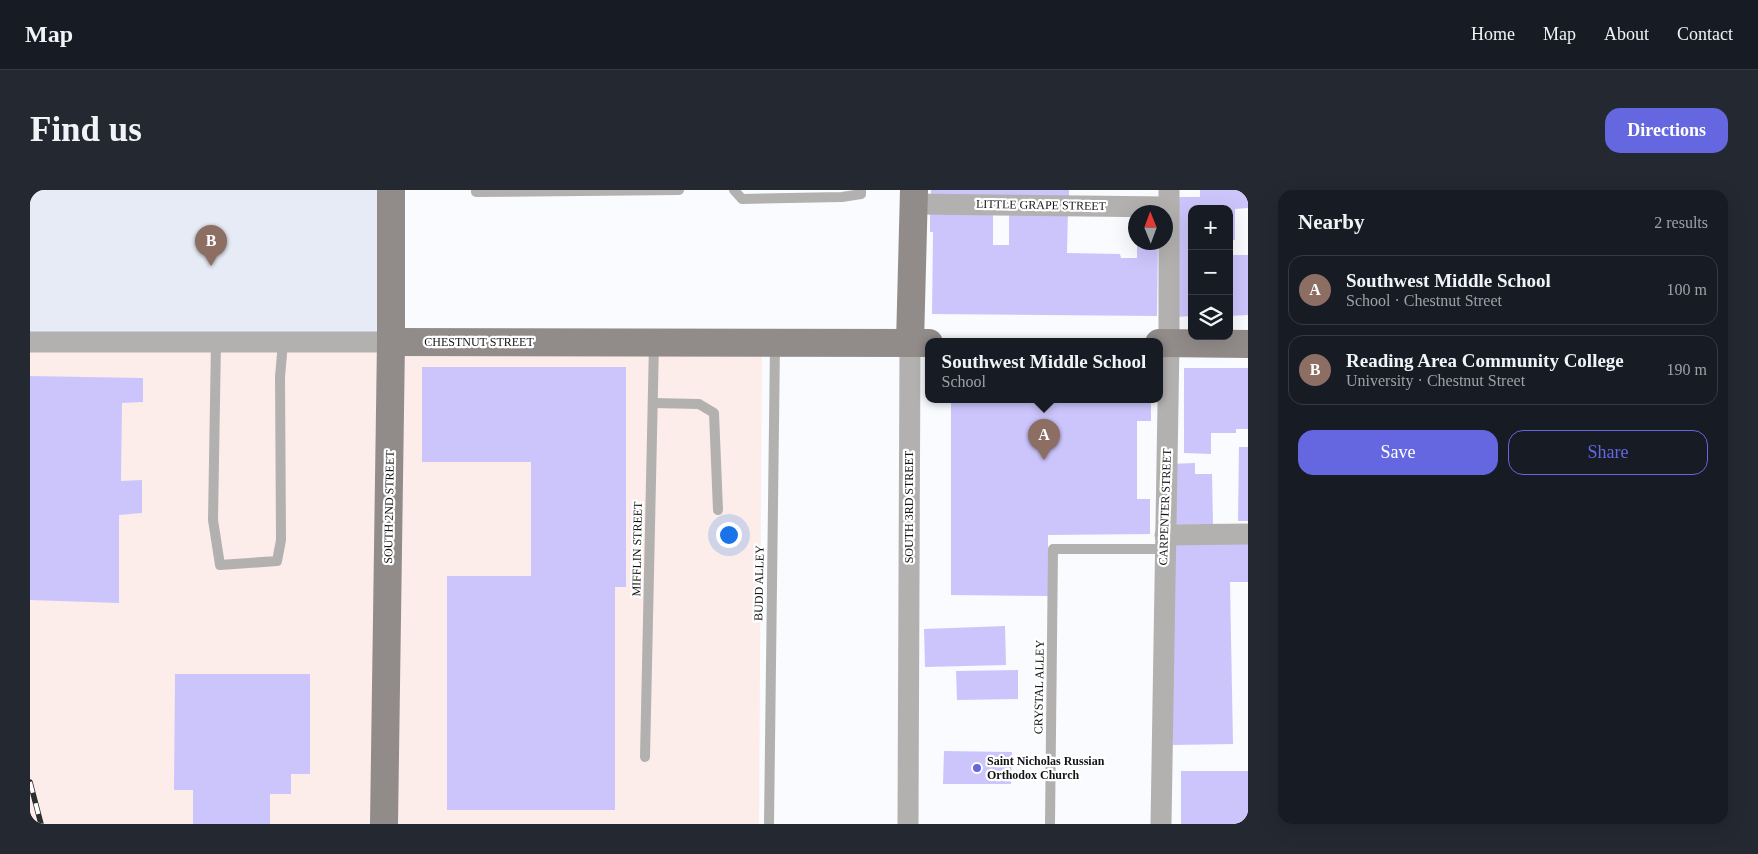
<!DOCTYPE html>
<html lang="en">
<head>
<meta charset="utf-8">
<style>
  :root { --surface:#171b24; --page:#242831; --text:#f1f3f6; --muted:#9ea1a6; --line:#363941; --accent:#6467df }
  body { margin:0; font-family:Georgia,serif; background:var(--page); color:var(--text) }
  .controls { position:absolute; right:15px; top:15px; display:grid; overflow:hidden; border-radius:10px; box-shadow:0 5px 20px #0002 }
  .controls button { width:45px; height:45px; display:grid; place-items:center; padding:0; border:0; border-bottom:1px solid var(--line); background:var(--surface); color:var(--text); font:25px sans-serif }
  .compass { position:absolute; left:1098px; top:15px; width:45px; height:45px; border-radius:50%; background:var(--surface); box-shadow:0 5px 20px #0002; rotate:359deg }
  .you { position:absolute; left:698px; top:344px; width:18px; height:18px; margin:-12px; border:4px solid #fff; border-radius:50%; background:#1a73e8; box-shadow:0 0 0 8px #1a73e833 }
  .badge { display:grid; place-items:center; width:32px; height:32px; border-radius:50%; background:var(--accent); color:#fff; font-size:16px; font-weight:700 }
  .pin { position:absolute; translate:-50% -41px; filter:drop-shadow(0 1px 2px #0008) }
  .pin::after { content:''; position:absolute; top:26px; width:18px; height:15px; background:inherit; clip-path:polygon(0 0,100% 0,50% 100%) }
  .popup { position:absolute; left:895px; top:148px; width:238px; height:65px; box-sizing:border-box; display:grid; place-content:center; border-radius:10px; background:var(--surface); filter:drop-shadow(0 1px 4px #0005); font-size:16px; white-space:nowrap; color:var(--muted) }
  .popup b { font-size:19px; color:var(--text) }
  .popup::after { content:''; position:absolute; left:50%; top:100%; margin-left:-10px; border:10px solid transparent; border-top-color:var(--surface) }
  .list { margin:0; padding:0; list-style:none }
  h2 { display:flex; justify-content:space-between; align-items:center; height:65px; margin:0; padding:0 20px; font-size:21px }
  h2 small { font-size:16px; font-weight:400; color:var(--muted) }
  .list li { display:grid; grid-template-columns:32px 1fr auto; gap:15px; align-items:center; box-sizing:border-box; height:70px; margin:0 10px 10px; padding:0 10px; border:1px solid var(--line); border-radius:15px }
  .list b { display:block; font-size:19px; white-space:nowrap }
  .list p { margin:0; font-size:16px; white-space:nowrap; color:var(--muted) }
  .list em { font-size:16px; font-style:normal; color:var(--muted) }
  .actions { display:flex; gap:10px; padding:15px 20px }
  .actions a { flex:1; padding:11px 0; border:1px solid var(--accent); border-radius:15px; text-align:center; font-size:18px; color:var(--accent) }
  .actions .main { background:var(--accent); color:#fff }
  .icon { flex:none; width:28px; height:28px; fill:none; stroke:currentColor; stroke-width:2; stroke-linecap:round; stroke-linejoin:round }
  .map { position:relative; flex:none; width:1218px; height:634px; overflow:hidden; border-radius:15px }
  header { display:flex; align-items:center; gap:30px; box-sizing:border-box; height:70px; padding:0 25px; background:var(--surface); border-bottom:1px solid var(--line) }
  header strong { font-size:24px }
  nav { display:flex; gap:28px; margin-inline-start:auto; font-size:18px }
  .intro { display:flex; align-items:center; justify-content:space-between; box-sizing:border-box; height:120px; padding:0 30px }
  h1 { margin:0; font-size:35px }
  .button { padding:12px 22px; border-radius:15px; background:var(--accent); color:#fff; font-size:18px; font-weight:700 }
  main { display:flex; gap:30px; padding:0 30px }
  aside { flex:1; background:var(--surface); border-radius:15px; box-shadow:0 5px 20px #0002 }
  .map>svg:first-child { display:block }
  .built { fill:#e6ebf5 }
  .industrial { fill:#fdedea }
  .building { fill:#ccc5fc }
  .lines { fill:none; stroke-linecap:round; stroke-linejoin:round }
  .lane { stroke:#b3b1af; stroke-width:10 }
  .street { stroke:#b3b1af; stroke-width:21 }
  .secondary { stroke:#918c8a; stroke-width:28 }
  .rail-casing { stroke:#2c2d2f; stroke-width:5.5 }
  .rail { stroke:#fff; stroke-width:4; stroke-dasharray:11; stroke-linecap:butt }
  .poi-dot { fill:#6467df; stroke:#fff; stroke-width:2 }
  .labels { text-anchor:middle; stroke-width:4.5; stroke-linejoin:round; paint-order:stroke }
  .street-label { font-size:12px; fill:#131416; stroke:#fff }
  .poi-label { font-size:12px; font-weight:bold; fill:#131416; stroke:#fff; text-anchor:start }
</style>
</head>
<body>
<header>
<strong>Map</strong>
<nav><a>Home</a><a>Map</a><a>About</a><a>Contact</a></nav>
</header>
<div class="intro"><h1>Find us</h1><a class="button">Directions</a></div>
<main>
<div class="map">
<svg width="1218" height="634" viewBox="0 0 1218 634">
  <rect width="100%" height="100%" fill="#f9fbff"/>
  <path class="built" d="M0,0H361V152L0,151Z"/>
  <path class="industrial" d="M0,151L732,153L729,634H0Z"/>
  <g class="building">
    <path d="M901,0H1039V9L901,10Z"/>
    <path d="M1170,0H1218V18L1205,19V50H1199V19H1162V126L1146,127L1144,7H1170Z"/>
    <path d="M900,19H963V55H979V20H1038L1037,63L1090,64L1091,68H1107V52H1128L1127,126L902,124L903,42H900Z"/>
    <path d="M1199,65H1218V125L1199,126Z"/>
    <path d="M392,177H596V397H585V620H417V386H501V272H392Z"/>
    <path d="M1154,178H1218V239H1206V243H1181V264L1154,263Z"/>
    <path d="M0,186L113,188V212L92,213L91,291L112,290V323L89,325V413L0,410Z"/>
    <path d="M921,209H1121V231H1107V309H1120V344L1018,345V406L921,405Z"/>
    <path d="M1209,257H1218V331H1208Z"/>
    <path d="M1165,273V284H1182L1183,334L1138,335L1137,274Z"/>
    <path d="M1218,350V392H1200L1203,554L1143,555L1139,352Z"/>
    <path d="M975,436L976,475L895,477L894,439Z"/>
    <path d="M988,480V509L927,510L926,481Z"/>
    <path d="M145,484H280V584H261V604H240V634H163V600H144Z"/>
    <path d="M914,561L982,562L981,594H913Z"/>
    <rect x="1151" y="581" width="67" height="53"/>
  </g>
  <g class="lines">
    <g class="lane">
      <path d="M446,0V2L649,0"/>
      <path d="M704,0L712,9L812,7L831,4V0"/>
      <path d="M186,152L183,330L190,375L247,371L251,350L250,187L253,152"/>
      <path d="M623,213L669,214L684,223L688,320"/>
      <path d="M615,567L624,153"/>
      <path d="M739,634L745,154"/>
      <path d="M1020,634L1023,359H1135"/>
    </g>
    <g class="street">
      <path d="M883,14L1139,17"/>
      <path d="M0,152H361"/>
      <path d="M1135,345L1218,344"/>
      <path d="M878,634L880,153"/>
      <path d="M1131,634L1139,153V0"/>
    </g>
    <g class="secondary">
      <path d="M361,152L899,153"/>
      <path d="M880,153L884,0"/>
      <path d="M1129,153L1218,154"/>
      <path d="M354,634L361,152V0"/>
    </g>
    <defs>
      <path id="rail" d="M0,592L11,634"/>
    </defs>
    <use href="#rail" class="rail-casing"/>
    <use href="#rail" class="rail"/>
  </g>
  <circle class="poi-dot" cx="947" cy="578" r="5"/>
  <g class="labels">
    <g class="street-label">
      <text transform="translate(1011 15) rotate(1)" y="4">LITTLE GRAPE STREET</text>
      <text x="449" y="156">CHESTNUT STREET</text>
      <text transform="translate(359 317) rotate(-89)" y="4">SOUTH 2ND STREET</text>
      <text transform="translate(879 317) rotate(-90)" y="4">SOUTH 3RD STREET</text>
      <text transform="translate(1135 317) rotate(-88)" y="4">CARPENTER STREET</text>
      <text transform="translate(607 359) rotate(-89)" y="4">MIFFLIN STREET</text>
      <text transform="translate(729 393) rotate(-89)" y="4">BUDD ALLEY</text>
      <text transform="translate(1009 497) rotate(-89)" y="4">CRYSTAL ALLEY</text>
    </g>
    <g class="poi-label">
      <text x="957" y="575">Saint Nicholas Russian<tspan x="957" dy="14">Orthodox Church</tspan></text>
    </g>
  </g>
</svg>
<div class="controls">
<button>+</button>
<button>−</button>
<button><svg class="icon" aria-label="layers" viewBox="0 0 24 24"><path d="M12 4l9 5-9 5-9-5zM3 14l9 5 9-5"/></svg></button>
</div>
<svg class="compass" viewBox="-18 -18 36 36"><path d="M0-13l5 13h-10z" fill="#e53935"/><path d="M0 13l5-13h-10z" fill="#9ea1a6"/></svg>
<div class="you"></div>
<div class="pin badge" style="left:1014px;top:270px;background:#8d6e63">A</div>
<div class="popup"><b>Southwest Middle School</b>School</div>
<div class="pin badge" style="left:181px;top:76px;background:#8d6e63">B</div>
</div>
<aside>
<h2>Nearby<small>2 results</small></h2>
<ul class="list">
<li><span class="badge" style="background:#8d6e63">A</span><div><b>Southwest Middle School</b><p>School · Chestnut Street</p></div><em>100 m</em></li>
<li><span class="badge" style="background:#8d6e63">B</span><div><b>Reading Area Community College</b><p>University · Chestnut Street</p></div><em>190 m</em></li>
</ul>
<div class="actions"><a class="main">Save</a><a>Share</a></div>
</aside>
</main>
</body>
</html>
